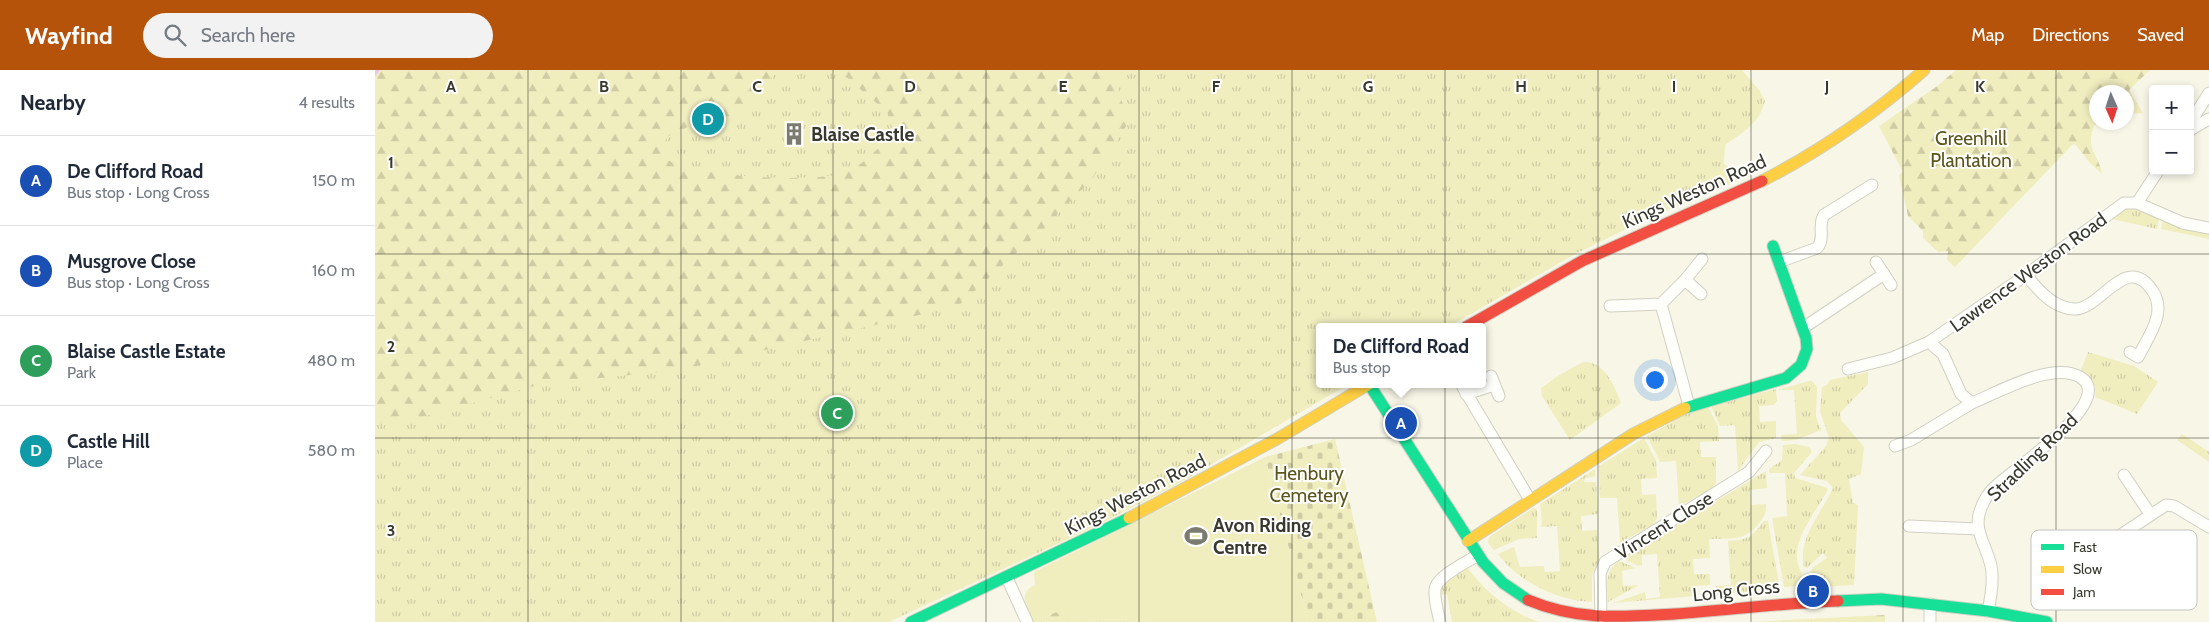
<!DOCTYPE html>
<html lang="en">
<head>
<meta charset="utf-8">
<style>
  :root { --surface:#fff; --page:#f2f2f3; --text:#1f2937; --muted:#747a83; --line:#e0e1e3; --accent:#b45309 }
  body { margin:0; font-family:Cabin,sans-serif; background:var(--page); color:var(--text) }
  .controls { position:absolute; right:15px; top:15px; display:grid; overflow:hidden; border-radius:5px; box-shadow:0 2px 8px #0003 }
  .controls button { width:45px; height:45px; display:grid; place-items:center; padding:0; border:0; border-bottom:1px solid var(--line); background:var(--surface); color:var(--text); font:25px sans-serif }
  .compass { position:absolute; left:1714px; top:15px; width:45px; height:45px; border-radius:50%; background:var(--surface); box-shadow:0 2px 8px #0003; rotate:177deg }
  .you { position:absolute; left:1279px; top:309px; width:18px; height:18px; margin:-12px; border:4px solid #fff; border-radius:50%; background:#1a73e8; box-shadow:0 0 0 8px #1a73e833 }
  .badge { display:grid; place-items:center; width:32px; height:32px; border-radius:50%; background:var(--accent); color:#fff; font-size:16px; font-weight:700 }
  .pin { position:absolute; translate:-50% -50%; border:2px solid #fff; box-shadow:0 1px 5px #0006 }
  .popup { position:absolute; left:941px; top:253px; width:170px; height:65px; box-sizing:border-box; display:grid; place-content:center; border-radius:5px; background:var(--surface); filter:drop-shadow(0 1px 4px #0005); font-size:16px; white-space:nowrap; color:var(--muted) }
  .popup b { font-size:19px; color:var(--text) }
  .popup::after { content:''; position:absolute; left:50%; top:100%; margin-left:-10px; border:10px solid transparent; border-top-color:var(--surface) }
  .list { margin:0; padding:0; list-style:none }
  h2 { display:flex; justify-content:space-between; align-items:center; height:65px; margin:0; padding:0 20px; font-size:21px }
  h2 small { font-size:16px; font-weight:400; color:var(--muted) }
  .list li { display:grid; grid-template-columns:32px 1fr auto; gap:15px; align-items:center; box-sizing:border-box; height:90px; padding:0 20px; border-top:1px solid var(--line) }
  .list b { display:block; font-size:19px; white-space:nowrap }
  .list p { margin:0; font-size:16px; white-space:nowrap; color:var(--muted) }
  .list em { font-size:16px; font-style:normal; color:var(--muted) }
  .icon { flex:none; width:28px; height:28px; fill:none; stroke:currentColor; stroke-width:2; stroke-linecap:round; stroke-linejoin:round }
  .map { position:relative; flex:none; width:1834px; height:552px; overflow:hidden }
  header { display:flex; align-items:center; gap:30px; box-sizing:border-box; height:70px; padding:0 25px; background:var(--accent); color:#fff }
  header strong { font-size:24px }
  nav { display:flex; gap:28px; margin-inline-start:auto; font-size:18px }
  .search { width:350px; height:45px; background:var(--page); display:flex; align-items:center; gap:12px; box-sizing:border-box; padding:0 18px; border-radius:28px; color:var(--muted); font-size:19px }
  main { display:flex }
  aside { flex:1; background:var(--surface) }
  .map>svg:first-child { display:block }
  .grass { fill:url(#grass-tufts) }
  .forest { fill:url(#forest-firs) }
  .cemetery { fill:url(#cemetery-stones) }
  .pitch { fill:#f0edbf }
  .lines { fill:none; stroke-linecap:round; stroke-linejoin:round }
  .stream { stroke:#ebc5ec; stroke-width:3 }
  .street-casing { stroke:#d0d0c3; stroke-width:13 }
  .fast-casing { stroke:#d0d0c3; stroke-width:13 }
  .slow-casing { stroke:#d0d0c3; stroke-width:13 }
  .jam-casing { stroke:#d0d0c3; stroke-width:13 }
  .street { stroke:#fefefb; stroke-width:11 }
  .fast { stroke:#16e098; stroke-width:11 }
  .slow { stroke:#ffcf43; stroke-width:11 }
  .jam { stroke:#f24e42; stroke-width:11 }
  .grid { fill:none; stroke:#39382e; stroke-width:1; stroke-opacity:0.55 }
  .labels { text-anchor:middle; stroke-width:4; stroke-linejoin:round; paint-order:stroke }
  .poi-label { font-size:19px; font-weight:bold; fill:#39382e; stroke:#fff; text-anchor:start }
  .park-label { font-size:19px; fill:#5a551b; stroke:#fff }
  .street-label { font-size:19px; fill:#39382e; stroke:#fff }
  .key { fill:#fff; stroke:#c4c3c0; stroke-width:1 }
  .key-label { font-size:14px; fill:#39382e }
  .grid-label { font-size:16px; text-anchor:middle; font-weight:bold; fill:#39382e; stroke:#fff; stroke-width:4; stroke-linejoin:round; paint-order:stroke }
</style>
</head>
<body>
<header>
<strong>Wayfind</strong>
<div class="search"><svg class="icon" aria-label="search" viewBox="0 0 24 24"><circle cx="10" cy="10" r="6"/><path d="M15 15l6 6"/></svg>Search here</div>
<nav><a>Map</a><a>Directions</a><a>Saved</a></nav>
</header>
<main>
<aside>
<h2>Nearby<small>4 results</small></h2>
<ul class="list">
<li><span class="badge" style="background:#1a4fb4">A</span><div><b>De Clifford Road</b><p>Bus stop · Long Cross</p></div><em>150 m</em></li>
<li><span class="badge" style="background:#1a4fb4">B</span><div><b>Musgrove Close</b><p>Bus stop · Long Cross</p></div><em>160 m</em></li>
<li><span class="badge" style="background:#2e9e5b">C</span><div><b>Blaise Castle Estate</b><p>Park</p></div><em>480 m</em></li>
<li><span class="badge" style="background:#0f9aa8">D</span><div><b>Castle Hill</b><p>Place</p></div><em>580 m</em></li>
</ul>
</aside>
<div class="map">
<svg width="1834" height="552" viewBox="0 0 1834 552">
  <defs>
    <pattern id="grass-tufts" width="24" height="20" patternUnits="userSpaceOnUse" patternTransform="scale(1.25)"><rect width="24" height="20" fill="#f0edbf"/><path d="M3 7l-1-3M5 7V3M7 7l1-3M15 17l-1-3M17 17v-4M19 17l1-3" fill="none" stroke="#cfcca4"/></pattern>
    <pattern id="forest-firs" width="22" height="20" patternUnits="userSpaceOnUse" patternTransform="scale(1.25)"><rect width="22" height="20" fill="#f0edbf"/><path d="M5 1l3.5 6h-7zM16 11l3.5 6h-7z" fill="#cfcca4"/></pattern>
    <pattern id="cemetery-stones" width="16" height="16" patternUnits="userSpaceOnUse" patternTransform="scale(1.25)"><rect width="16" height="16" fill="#f0edbf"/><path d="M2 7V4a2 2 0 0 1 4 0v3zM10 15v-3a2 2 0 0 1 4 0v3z" fill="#cfcca4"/></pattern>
  </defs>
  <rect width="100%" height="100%" fill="#f8f7e7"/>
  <g class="grass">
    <path d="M0,0H1367L1384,20L1390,31C1384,54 1368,62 1350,75L1349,93L1365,110L1274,148L1200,184L1073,257H945V314H974L806,412L725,454L514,552H0Z"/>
    <path d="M1747,138L1764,139L1784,149L1782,159L1733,148Z"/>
    <path d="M1788,150L1805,157L1834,163V169L1786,159Z"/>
    <path d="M1713,282L1759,296L1783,312L1762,344L1720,327C1722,315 1717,306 1705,302Z"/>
    <path d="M1208,292C1229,290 1240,317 1246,333L1195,370L1167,326L1166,318L1186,304Z"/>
    <path d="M1493,302V314L1465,343L1466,350L1489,377L1486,404L1474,409L1478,433L1483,435L1479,515L1429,518L1438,497L1452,488L1448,483L1432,498L1429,497C1422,468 1447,443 1458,418L1452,411L1425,405L1451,376L1454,368L1445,341L1447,317L1452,315L1455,310Z"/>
    <path d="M1434,311H1437L1442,317L1441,347L1446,360L1421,370L1407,371L1406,365L1422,364L1419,320H1403Z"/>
    <path d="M1401,319L1402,331L1399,335L1384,336L1385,352L1401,351V368L1384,372L1363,401L1360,355L1345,356L1336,336Z"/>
    <path d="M1333,337L1343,356L1344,371L1325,372L1326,387H1341V414L1337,418L1304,437L1301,391L1285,392L1272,366L1310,345Z"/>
    <path d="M1807,364L1834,382V392L1802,370Z"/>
    <path d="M1269,368L1281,390L1282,408L1266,409L1267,425L1281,424L1282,448L1279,454L1245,473L1242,428H1225L1224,396Z"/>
    <path d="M1420,374L1434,377L1437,382L1419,403L1420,408L1450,417L1453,419C1440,446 1410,474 1427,504L1423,516L1409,517L1397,448L1412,446L1410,403H1394V399L1407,390L1408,375Z"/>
    <path d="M1220,399V406L1210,408L1209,412H1221L1223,444L1206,446L1207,461L1222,460L1224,489L1217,505V532C1183,531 1144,512 1123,484L1139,477L1145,497L1169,496L1170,502L1185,501L1182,456L1166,457L1167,452L1165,434Z"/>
    <path d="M1391,401L1392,418L1375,420L1376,435L1391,434C1391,443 1390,446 1385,452C1370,472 1356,468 1334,469L1335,488L1318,489L1319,504H1335V515L1320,516V526L1238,533L1270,522L1271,529L1285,527L1282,484L1267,485V495L1263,496L1247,488Z"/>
    <path d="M1158,438L1162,439C1163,449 1161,458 1162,468L1144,469L1119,480L1113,473L1114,467Z"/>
    <path d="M1389,451H1393L1405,520L1341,524V516L1356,515L1353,471C1373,470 1377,467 1389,451Z"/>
    <path d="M1244,491L1261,498L1247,501L1248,516L1264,515L1233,532C1232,515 1229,501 1244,491Z"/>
    <path d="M1092,497C1109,521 1135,542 1164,552H1077L1072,524L1065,525L1067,513Z"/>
  </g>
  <g class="forest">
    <path d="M0,0H400C394,18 374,41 356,48C337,56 282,52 288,86C307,108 440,113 468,103C488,96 509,76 517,57L512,42L463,0H738L753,53L717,109L671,156L583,236L303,300L167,314L21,354L0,350Z"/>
    <path d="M1581,0H1775L1754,20L1768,43L1752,44V22H1722V52L1725,53L1719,56C1710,82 1724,83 1727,104L1715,93L1699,73L1580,197L1572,190L1573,181L1563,182L1548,168V161L1533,146L1524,105L1528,102L1504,56L1561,17Z"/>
    <path d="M681,542L709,550L762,549L775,552H657Z"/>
    <path d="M1510,545V552H1376Z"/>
  </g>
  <path class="cemetery" d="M960,369L1002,552H933L890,387Z"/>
  <path class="pitch" d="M890,387L933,552H775L762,549L709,550L681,542L657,552L650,538H653C647,528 649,520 660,515L659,502Z"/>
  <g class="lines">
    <path class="stream" d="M0,4L3,0"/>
    <defs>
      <g id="street">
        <path d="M1815,53L1834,23"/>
        <path d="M1815,60L1834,49"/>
        <path d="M1762,133L1783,101"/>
        <path d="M1404,192L1442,178C1451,168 1442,156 1449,145L1497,115"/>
        <path d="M1501,192L1516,215"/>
        <path d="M1651,205C1663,220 1679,239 1700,239C1726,239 1751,182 1777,220C1793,242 1773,267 1763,287L1755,282"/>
        <path d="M1310,210L1326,224"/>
        <path d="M1286,234L1314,336"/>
        <path d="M1235,236L1286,234L1310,210L1327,189"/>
        <path d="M1428,258L1509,204"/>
        <path d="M1554,272L1568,284L1586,324L1597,333C1624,322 1677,291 1705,307C1744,330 1636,401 1621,416C1614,422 1608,432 1605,441C1598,460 1612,477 1616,496C1619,510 1616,527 1613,541"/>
        <path d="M1473,299L1517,288L1554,272L1651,205L1749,133H1762L1808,153L1834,158"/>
        <path d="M1116,306L1124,326"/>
        <path d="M1086,314L1155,430"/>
        <path d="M1091,324L1119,315"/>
        <path d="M1520,376L1536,370L1597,333"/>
        <path d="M1749,405L1775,444"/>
        <path d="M1534,456L1603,459"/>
        <path d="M1741,468L1760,497"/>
        <path d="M1729,476L1791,435L1799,436L1834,457"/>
        <path d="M632,508L652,552"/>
        <path d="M1555,534V552"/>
        <path d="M1226,547L1225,504L1230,492L1374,402L1391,381"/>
        <path d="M1065,552C1063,542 1059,530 1060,520C1060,507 1092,492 1103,485"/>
      </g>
      <g id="fast">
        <path d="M994,314L1108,492L1128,513L1153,530"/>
        <path d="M1310,338L1411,308L1426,295L1432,279L1431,268L1398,176"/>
        <path d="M1463,531L1506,529L1613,541L1672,552"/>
        <path d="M536,552L754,448"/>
      </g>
      <g id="slow">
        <path d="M1387,111C1447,80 1499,44 1549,0"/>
        <path d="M754,448L902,369L994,314"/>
        <path d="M1093,471L1258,364L1310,338"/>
      </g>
      <g id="jam">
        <path d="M1091,257L1207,191L1387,111"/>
        <path d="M1153,530C1203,551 1246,547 1299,544C1354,540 1408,533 1463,531"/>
      </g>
    </defs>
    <use href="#street" class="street-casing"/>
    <use href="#fast" class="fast-casing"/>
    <use href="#slow" class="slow-casing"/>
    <use href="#jam" class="jam-casing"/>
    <use href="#street" class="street"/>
    <use href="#fast" class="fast"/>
    <use href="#slow" class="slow"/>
    <use href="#jam" class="jam"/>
  </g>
  <path class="grid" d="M153,0V552M306,0V552M458,0V552M611,0V552M764,0V552M917,0V552M1070,0V552M1223,0V552M1376,0V552M1528,0V552M1681,0V552M0,184H1834M0,368H1834"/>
  <defs>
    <symbol id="building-bare" viewBox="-9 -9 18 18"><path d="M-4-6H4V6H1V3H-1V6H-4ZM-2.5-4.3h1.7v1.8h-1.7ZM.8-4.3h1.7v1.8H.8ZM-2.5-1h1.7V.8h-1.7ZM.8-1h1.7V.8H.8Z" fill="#7c7b6f" stroke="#fff" stroke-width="2.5" paint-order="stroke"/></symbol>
    <symbol id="stadium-bare" viewBox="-9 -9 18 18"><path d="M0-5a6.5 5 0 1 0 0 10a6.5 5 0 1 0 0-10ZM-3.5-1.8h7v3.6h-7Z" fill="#7c7b6f" stroke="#fff" stroke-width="2.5" paint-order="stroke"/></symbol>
  </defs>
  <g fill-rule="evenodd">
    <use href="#building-bare" x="403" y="48" width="32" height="32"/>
    <use href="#stadium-bare" x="805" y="450" width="32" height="32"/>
  </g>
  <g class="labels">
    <g class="poi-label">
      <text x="436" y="71">Blaise Castle</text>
      <text x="838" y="462">Avon Riding<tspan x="838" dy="22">Centre</tspan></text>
    </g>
    <g class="park-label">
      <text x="1596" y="75">Greenhill<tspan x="1596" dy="22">Plantation</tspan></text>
      <text x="934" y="410">Henbury<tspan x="934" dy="22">Cemetery</tspan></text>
    </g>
    <g class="street-label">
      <text transform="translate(1319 121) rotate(-24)" y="7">Kings Weston Road</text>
      <text transform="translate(1653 202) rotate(-36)" y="7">Lawrence Weston Road</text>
      <text transform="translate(1657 387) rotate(-44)" y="7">Stradling Road</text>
      <text transform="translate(760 424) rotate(-27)" y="7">Kings Weston Road</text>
      <text transform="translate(1289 455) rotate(-32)" y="7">Vincent Close</text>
      <text transform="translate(1361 520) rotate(-6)" y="7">Long Cross</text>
    </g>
  </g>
  <rect x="1656" y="460" width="166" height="80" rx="8" class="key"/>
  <rect x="1666" y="474" width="23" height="6" fill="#16e098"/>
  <rect x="1666" y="496" width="23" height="7" fill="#ffcf43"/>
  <rect x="1666" y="519" width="23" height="6" fill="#f24e42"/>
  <g class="key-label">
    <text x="1698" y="482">Fast</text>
    <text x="1698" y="504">Slow</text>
    <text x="1698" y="527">Jam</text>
  </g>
  <g class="grid-label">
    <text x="76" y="22">A</text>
    <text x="229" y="22">B</text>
    <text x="382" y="22">C</text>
    <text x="535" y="22">D</text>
    <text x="688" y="22">E</text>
    <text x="841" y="22">F</text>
    <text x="993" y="22">G</text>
    <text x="1146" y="22">H</text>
    <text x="1299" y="22">I</text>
    <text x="1452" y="22">J</text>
    <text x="1605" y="22">K</text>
    <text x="16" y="98">1</text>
    <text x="16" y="282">2</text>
    <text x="16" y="466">3</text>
  </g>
</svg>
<div class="controls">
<button>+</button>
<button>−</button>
</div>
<svg class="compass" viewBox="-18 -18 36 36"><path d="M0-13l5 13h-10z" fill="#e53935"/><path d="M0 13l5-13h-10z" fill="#747a83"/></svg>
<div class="you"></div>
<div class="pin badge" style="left:1026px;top:353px;background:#1a4fb4">A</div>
<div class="popup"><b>De Clifford Road</b>Bus stop</div>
<div class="pin badge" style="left:1438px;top:521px;background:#1a4fb4">B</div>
<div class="pin badge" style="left:462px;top:343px;background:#2e9e5b">C</div>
<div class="pin badge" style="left:333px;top:49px;background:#0f9aa8">D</div>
</div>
</main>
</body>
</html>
